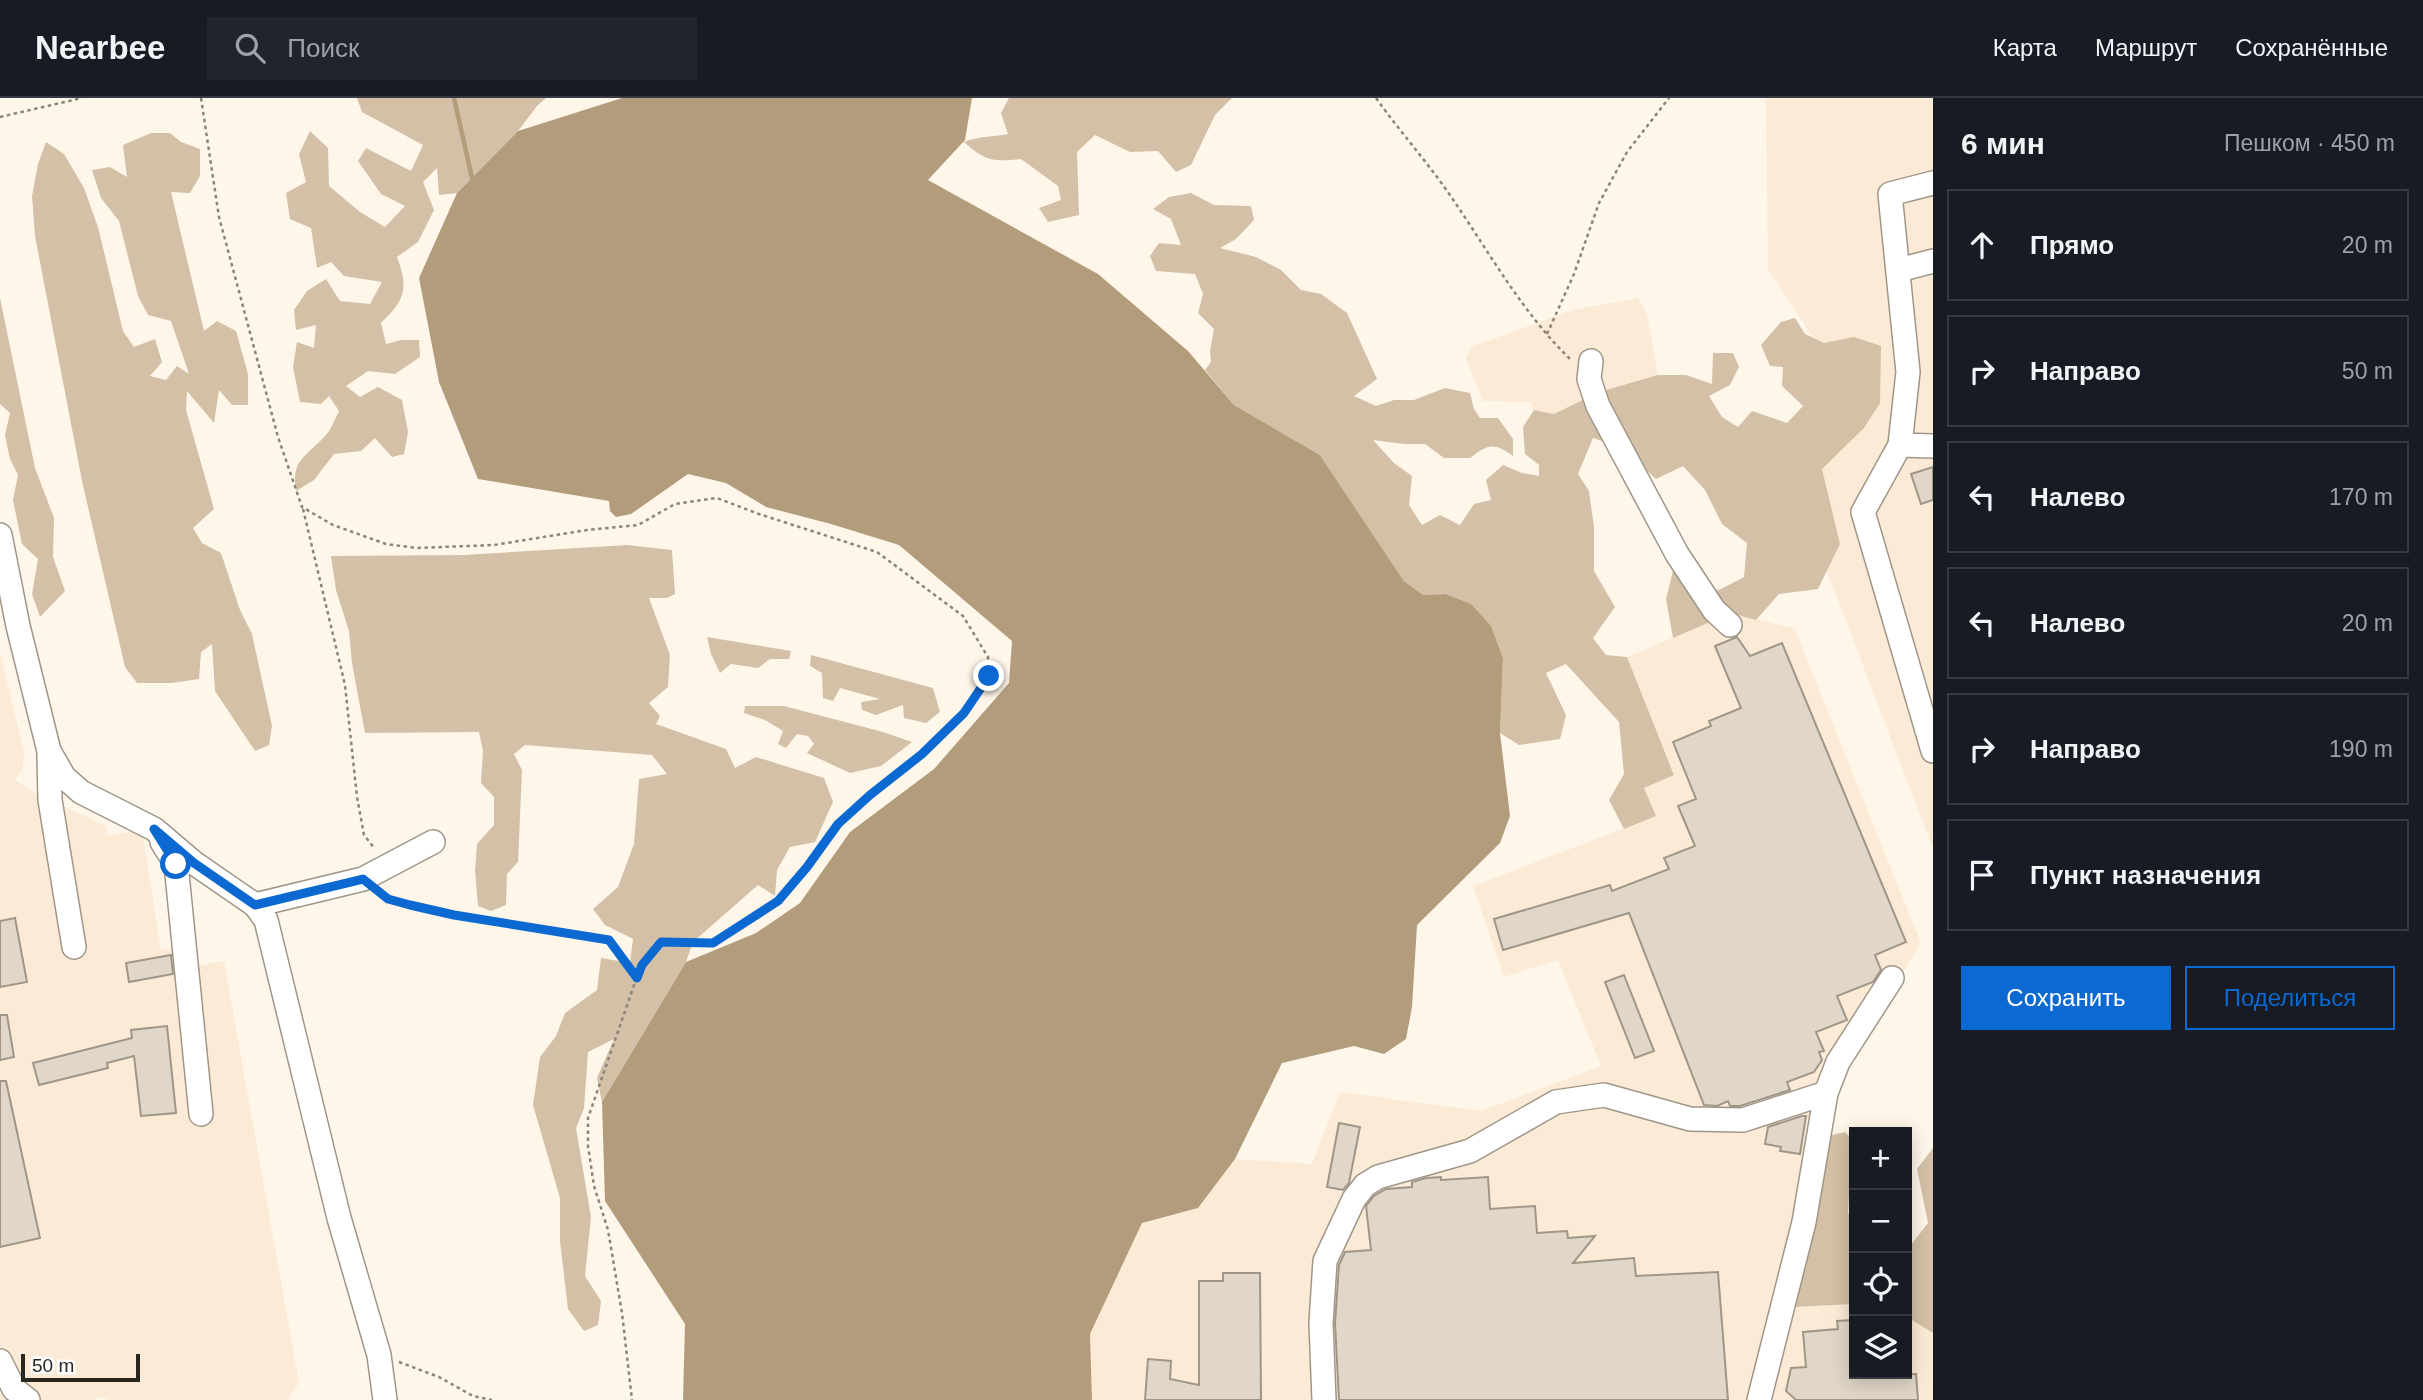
<!DOCTYPE html>
<html lang="ru">
<head>
<meta charset="utf-8">
<style>
  :root { --surface:#171b24; --page:#20242c; --text:#f1f3f6; --muted:#9ea1a6; --line:#363941; --accent:#0d69d2 }
  body { margin:0; font-family:Helvetica,sans-serif; background:var(--page); color:var(--text) }
  .controls { position:absolute; right:21px; bottom:21px; display:grid; overflow:hidden; border-radius:0px; box-shadow:0 4px 18px #0003 }
  .controls button { width:63px; height:63px; display:grid; place-items:center; padding:0; border:0; border-bottom:2px solid var(--line); background:var(--surface); color:var(--text); font:35px sans-serif }
  .scale { position:absolute; left:21px; bottom:18px; width:119px; box-sizing:border-box; padding-left:7px; border:4px solid #2a2620; border-top:0; font-size:19px; line-height:24px; white-space:nowrap; color:#2a2620; -webkit-text-stroke:5px #fff; paint-order:stroke }
  .stop { position:absolute; width:21px; height:21px; margin:-16px; border:5px solid #0d69d2; border-radius:50%; background:#fff }
  .stop.end { background:#0d69d2; border-color:#fff; box-shadow:0 2px 7px #0008 }
  .list { margin:0; padding:0; list-style:none }
  h2 { display:flex; justify-content:space-between; align-items:center; height:91px; margin:0; padding:0 28px; font-size:30px }
  h2 small { font-size:23px; font-weight:400; color:var(--muted) }
  .list li { display:grid; grid-template-columns:46px 1fr auto; gap:21px; align-items:center; box-sizing:border-box; height:112px; margin:0 14px 14px; padding:0 14px; border:2px solid var(--line); border-radius:0px }
  .list b { display:block; font-size:26px; white-space:nowrap }
  .list em { font-size:23px; font-style:normal; color:var(--muted) }
  .actions { display:flex; gap:14px; padding:21px 28px }
  .actions a { flex:1; padding:16px 0; border:2px solid var(--accent); border-radius:0px; text-align:center; font-size:24px; color:var(--accent) }
  .actions .main { background:var(--accent); color:#fff }
  .icon { flex:none; width:38px; height:38px; fill:none; stroke:currentColor; stroke-width:2; stroke-linecap:round; stroke-linejoin:round }
  .map { position:relative; flex:none; width:1933px; height:1302px; overflow:hidden }
  header { display:flex; align-items:center; gap:42px; box-sizing:border-box; height:98px; padding:0 35px; background:var(--surface); border-bottom:2px solid var(--line) }
  header strong { font-size:33px }
  nav { display:flex; gap:38px; margin-inline-start:auto; font-size:24px }
  .search { width:490px; height:63px; background:var(--page); display:flex; align-items:center; gap:18px; box-sizing:border-box; padding:0 24px; border-radius:0px; color:var(--muted); font-size:26px }
  main { display:flex }
  aside { flex:1; background:var(--surface) }
  .map>svg:first-child { display:block }
  .built { fill:#fbebd6 }
  .green { fill:#d3c0a6 }
  .water { fill:#b39c7c }
  .lines { fill:none; stroke-linecap:round; stroke-linejoin:round }
  .stream { stroke:#b39c7c; stroke-width:4.5 }
  .building { fill:#e1d7c8; stroke:#a09688; stroke-width:2 }
  .minor-casing { stroke:#a09688; stroke-width:26 }
  .path { stroke:#8a847b; stroke-width:2.5; stroke-dasharray:3.5 3.5; stroke-linecap:butt }
  .minor { stroke:#fff; stroke-width:23 }
  .route { stroke:#0d69d2; stroke-width:9 }
</style>
</head>
<body>
<header>
<strong>Nearbee</strong>
<div class="search"><svg class="icon" aria-label="search" viewBox="0 0 24 24"><circle cx="10" cy="10" r="6"/><path d="M15 15l6 6"/></svg>Поиск</div>
<nav><a>Карта</a><a>Маршрут</a><a>Сохранённые</a></nav>
</header>
<main>
<div class="map">
<svg width="1933" height="1302" viewBox="0 0 1933 1302">
  <rect width="100%" height="100%" fill="#fff6ea"/>
  <g class="built">
    <path d="M1766,0H1933V751L1782,355L1840,280L1768,171Z"/>
    <path d="M1638,200L1647,216L1658,277L1599,294L1554,316L1534,312L1530,304L1483,303L1466,261L1471,249L1573,212Z"/>
    <path d="M1731,515L1795,531L1921,845L1836,986L1795,1209L1854,1206V1276H1907V1219L1933,1235V1302H1092L1090,1236L1142,1125L1198,1110L1235,1061L1312,1066L1340,994L1481,1013L1601,968L1558,862L1504,879L1473,788L1656,718L1644,690L1674,676L1627,559Z"/>
    <path d="M0,554L24,654L23,671L15,682L38,697L105,727L108,738L142,732L161,852L178,850L181,871L224,863L299,1285L287,1302H109L97,1298L95,1302H0Z"/>
  </g>
  <g class="green">
    <path d="M357,0H546L537,8L518,33L457,95L439,97L437,70L423,84L434,112L418,144L397,159C409,191 405,202 381,225L386,246L401,242H419L420,259L395,276L368,273L346,288L360,299L378,289L402,302L408,334L404,356L392,359L375,340L361,353L334,356L314,382L296,393C290,358 312,356 329,333C333,327 336,319 339,313L329,298L321,306L300,304L293,269L297,244L314,250L316,227L296,232L294,212L307,193L326,181L340,203L370,206L382,184L344,178L331,164L317,170L311,130L290,121L286,95L306,84L299,56L310,33L328,50L329,88L360,114L385,129L405,108L381,96L358,63L366,50L411,73L423,47L362,14Z"/>
    <path d="M1009,0H1232L1215,17L1191,67L1176,74L1158,53L1130,54L1095,37L1077,54L1079,117L1048,124L1039,110L1061,102L1058,88L1021,61C993,64 985,63 964,44C979,38 992,39 1008,36L1001,15Z"/>
    <path d="M151,35H170L181,44L200,51V78L190,95L171,94L204,233L217,223L236,233L248,276V307H232L219,292L214,325L187,293L186,312L214,411L193,430L202,445L221,455L240,512L252,536L272,628L269,647L255,653L215,593L212,546L201,554L199,581L172,585H137L125,569L82,383L35,138L32,98L38,66L46,44L64,56L84,90L98,129L123,233L134,249L155,241L162,264L150,278L166,282L177,268L189,276L171,223L148,217L138,198L119,123L101,100L92,72L110,69L127,79L123,47Z"/>
    <path d="M1191,95L1214,107L1251,108L1254,122L1236,141L1220,150L1256,159L1281,172L1301,192L1321,196L1347,215L1377,281L1354,298L1376,308L1394,302H1414L1445,290L1470,295L1474,311L1480,320H1498L1513,341V358C1494,344 1488,346 1470,360H1444L1425,346H1404L1373,342L1394,365L1412,378L1409,407L1422,427L1440,417L1460,427L1474,406L1491,402L1486,382L1503,367L1522,375L1539,378V367L1525,356L1523,329L1534,312L1554,316L1599,294L1658,277H1686L1712,286L1713,255H1733L1739,269L1730,287L1709,298L1722,319L1738,329L1752,313L1787,325L1803,308L1782,288L1783,269L1770,268L1761,247L1781,224L1795,220L1805,236L1824,245L1854,239L1881,248L1880,305L1864,330L1822,371L1840,446L1818,491L1779,496L1756,522L1731,515L1673,540L1666,501L1674,469L1696,487L1719,492L1744,479L1747,445L1722,426L1705,392L1683,368L1656,381L1622,350L1593,340L1578,376L1589,393L1594,429V473L1615,509L1593,540L1606,557L1627,559L1674,677L1644,690L1656,718L1624,731L1609,702L1624,676L1619,624L1566,566L1546,575L1566,617L1560,641L1519,647L1500,635L1503,561L1445,496L1423,497L1404,483L1320,357L1234,307L1205,272L1211,264L1210,253L1214,231L1198,215L1203,196L1195,176L1156,173L1150,158L1159,145L1181,147L1171,121L1153,111L1169,99Z"/>
    <path d="M0,200L35,370L54,420L53,459L65,493L40,519L32,496L38,461L22,446L13,402L18,377L10,361L5,337L10,315L0,306Z"/>
    <path d="M627,447L672,452L675,496L667,500H649L670,557L668,589L649,605L660,618L656,626L726,651L735,670L756,659L824,680L833,704L815,744L790,749L777,772L775,798L758,787L693,844L686,864L602,1004L597,980L614,941L588,954L584,1010L576,1030L591,1119L585,1178L601,1203L598,1227L584,1233L568,1211L560,1143V1100L533,1007L540,959L556,938L565,915L597,892L601,860L630,865L633,841L605,827L593,811L618,789L634,746L639,681L667,676L652,657L525,647L514,656L522,672L518,764L507,776L506,807L491,813L478,808L475,772L477,746L494,727V699L481,685L483,653L479,634L365,635L352,565L349,533L336,492L331,458L464,457Z"/>
    <path d="M707,539L791,553L789,561H770L758,570L731,566L720,575L711,556Z"/>
    <path d="M811,557L933,590L940,614L926,625L904,620L903,607L876,617L862,612L861,604L880,601L840,590L833,603L823,600L822,575L810,568Z"/>
    <path d="M745,608H784L883,634L912,644L881,668L850,675L807,655L814,646L808,638L797,636L786,650L778,646L783,633L765,622L744,615Z"/>
    <path d="M1845,1034L1854,1043V1068L1850,1077L1848,1115L1854,1122V1206L1795,1209L1827,1038Z"/>
    <path d="M1933,1050V1235L1907,1219V1152L1928,1125L1917,1071Z"/>
  </g>
  <path class="water" d="M622,0H972L965,42L928,82L1098,176L1188,253L1234,307L1320,357L1404,483L1423,497L1445,496L1471,506L1491,528L1503,561L1500,635L1510,718L1500,745L1417,827L1412,909L1406,941L1384,956L1354,948L1282,965L1235,1061L1198,1110L1142,1125L1090,1236L1092,1302H683L685,1226L605,1103L602,1004L686,864L756,835L800,805L850,734L934,671L1009,585L1012,543L899,447L831,426L766,409L726,385L688,376L631,416L616,419L610,413L609,403L478,381L439,284L419,180L457,95L518,33Z"/>
  <g class="lines">
    <path class="stream" d="M454,0L472,80"/>
  </g>
  <g class="building">
    <path d="M1933,369V402L1921,406L1911,376Z"/>
    <path d="M1737,539L1750,558L1782,545L1906,844L1875,857L1881,872L1873,884L1837,898L1847,922L1816,934L1824,953L1819,954L1822,962L1814,974L1787,984L1790,992L1740,1008H1730L1728,1003L1717,1008L1704,1007L1629,815L1503,852L1494,821L1610,787L1612,793L1669,771L1664,760L1695,748L1678,708L1696,701L1673,644L1711,628L1709,623L1741,610L1715,548Z"/>
    <path d="M15,820L27,884L0,889V823Z"/>
    <path d="M171,857L173,876L129,884L126,865Z"/>
    <path d="M1624,877L1654,953L1635,960L1605,884Z"/>
    <path d="M0,917H7L14,959L0,962Z"/>
    <path d="M167,928L176,1015L141,1018L134,958L107,965L108,970L39,987L33,965L132,940L131,932Z"/>
    <path d="M0,983H6L40,1140L0,1149Z"/>
    <path d="M1802,1018H1806L1800,1056L1780,1053L1781,1049L1765,1046L1768,1029Z"/>
    <path d="M1339,1025L1360,1029L1349,1085L1343,1092L1327,1089Z"/>
    <path d="M1441,1079V1082L1488,1079L1490,1111L1535,1108L1537,1135L1567,1133L1568,1140L1595,1138L1573,1165L1634,1160L1636,1178L1718,1174L1728,1302H1339L1335,1225L1339,1167L1345,1154L1371,1152L1366,1108L1374,1098L1386,1091L1412,1089V1084L1426,1080Z"/>
    <path d="M1223,1175H1260L1261,1302H1145L1148,1261L1171,1263L1170,1281L1199,1287V1183H1223Z"/>
    <path d="M1854,1222V1276H1916L1918,1302H1796L1786,1293L1791,1270L1806,1269L1803,1234L1838,1231L1837,1223Z"/>
  </g>
  <g class="lines">
    <defs>
      <g id="minor">
        <path d="M1933,85L1890,96L1908,274L1900,347L1863,414L1933,653"/>
        <path d="M1899,172L1933,163"/>
        <path d="M1591,263L1589,281L1598,308L1677,456L1714,512L1730,527"/>
        <path d="M1900,347L1933,348"/>
        <path d="M0,437L18,528L49,653L64,679L81,694L154,731L194,765L255,807L266,822L339,1120L379,1257L385,1302"/>
        <path d="M49,658L50,702L74,849"/>
        <path d="M162,744L176,766L201,1016"/>
        <path d="M255,807L363,781L433,744"/>
        <path d="M0,1263L14,1291L28,1302"/>
        <path d="M1324,1302L1321,1225L1325,1163L1354,1101L1365,1087L1378,1079L1470,1053L1556,1004L1604,997L1690,1021L1743,1022L1826,995"/>
        <path d="M1759,1302L1804,1124L1826,995L1838,964L1892,880"/>
      </g>
    </defs>
    <use href="#minor" class="minor-casing"/>
    <g class="path">
      <path d="M201,0L219,119L278,339L302,409L333,427L386,446L416,450L494,447L587,432L638,427L675,406L717,400L759,416L877,454L963,518L988,559L989,578L964,615L922,656L870,697L838,726L807,769L778,803L713,845L661,844L641,867L588,1020V1048L594,1088L608,1132L622,1215L632,1302"/>
      <path d="M1376,0C1398,31 1423,59 1445,90C1486,148 1520,213 1572,263"/>
      <path d="M0,19L82,0"/>
      <path d="M1547,236L1574,176L1599,105L1627,54L1669,0"/>
      <path d="M303,411L345,587L357,699L364,737L375,751"/>
      <path d="M379,794L388,801L454,817L609,842L637,880"/>
      <path d="M399,1264L439,1279L473,1298L492,1302"/>
    </g>
    <use href="#minor" class="minor"/>
  </g>
  <g class="lines">
    <path class="route" d="M176,766L154,731L194,765L255,807L363,781L388,801L410,807L454,817L609,842L637,880L642,867L661,844L713,845L778,803L807,769L838,726L870,697L922,656L964,615L989,578"/>
  </g>
</svg>
<div class="controls">
<button>+</button>
<button>−</button>
<button><svg class="icon" aria-label="locate" viewBox="0 0 24 24"><circle cx="12" cy="12" r="6"/><path d="M12 2v4M12 18v4M2 12h4M18 12h4"/></svg></button>
<button><svg class="icon" aria-label="layers" viewBox="0 0 24 24"><path d="M12 4l9 5-9 5-9-5zM3 14l9 5 9-5"/></svg></button>
</div>
<div class="scale">50 m</div>
<div class="stop" style="left:176px;top:766px"></div>
<div class="stop end" style="left:989px;top:578px"></div>
</div>
<aside>
<h2>6 мин<small>Пешком · 450 m</small></h2>
<ul class="list">
<li><svg class="icon" aria-label="ahead" viewBox="0 0 24 24"><path d="M12 20V5M6 11l6-6 6 6"/></svg><div><b>Прямо</b></div><em>20 m</em></li>
<li><svg class="icon" aria-label="right" viewBox="0 0 24 24"><path d="M7 20v-9h11M14 6l5 5-5 5"/></svg><div><b>Направо</b></div><em>50 m</em></li>
<li><svg class="icon" aria-label="left" viewBox="0 0 24 24"><path d="M17 20v-9H6M10 6l-5 5 5 5"/></svg><div><b>Налево</b></div><em>170 m</em></li>
<li><svg class="icon" aria-label="left" viewBox="0 0 24 24"><path d="M17 20v-9H6M10 6l-5 5 5 5"/></svg><div><b>Налево</b></div><em>20 m</em></li>
<li><svg class="icon" aria-label="right" viewBox="0 0 24 24"><path d="M7 20v-9h11M14 6l5 5-5 5"/></svg><div><b>Направо</b></div><em>190 m</em></li>
<li><svg class="icon" aria-label="arrive" viewBox="0 0 24 24"><path d="M6 21V4h12l-3 4 3 4H6"/></svg><div><b>Пункт назначения</b></div></li>
</ul>
<div class="actions"><a class="main">Сохранить</a><a>Поделиться</a></div>
</aside>
</main>
</body>
</html>
